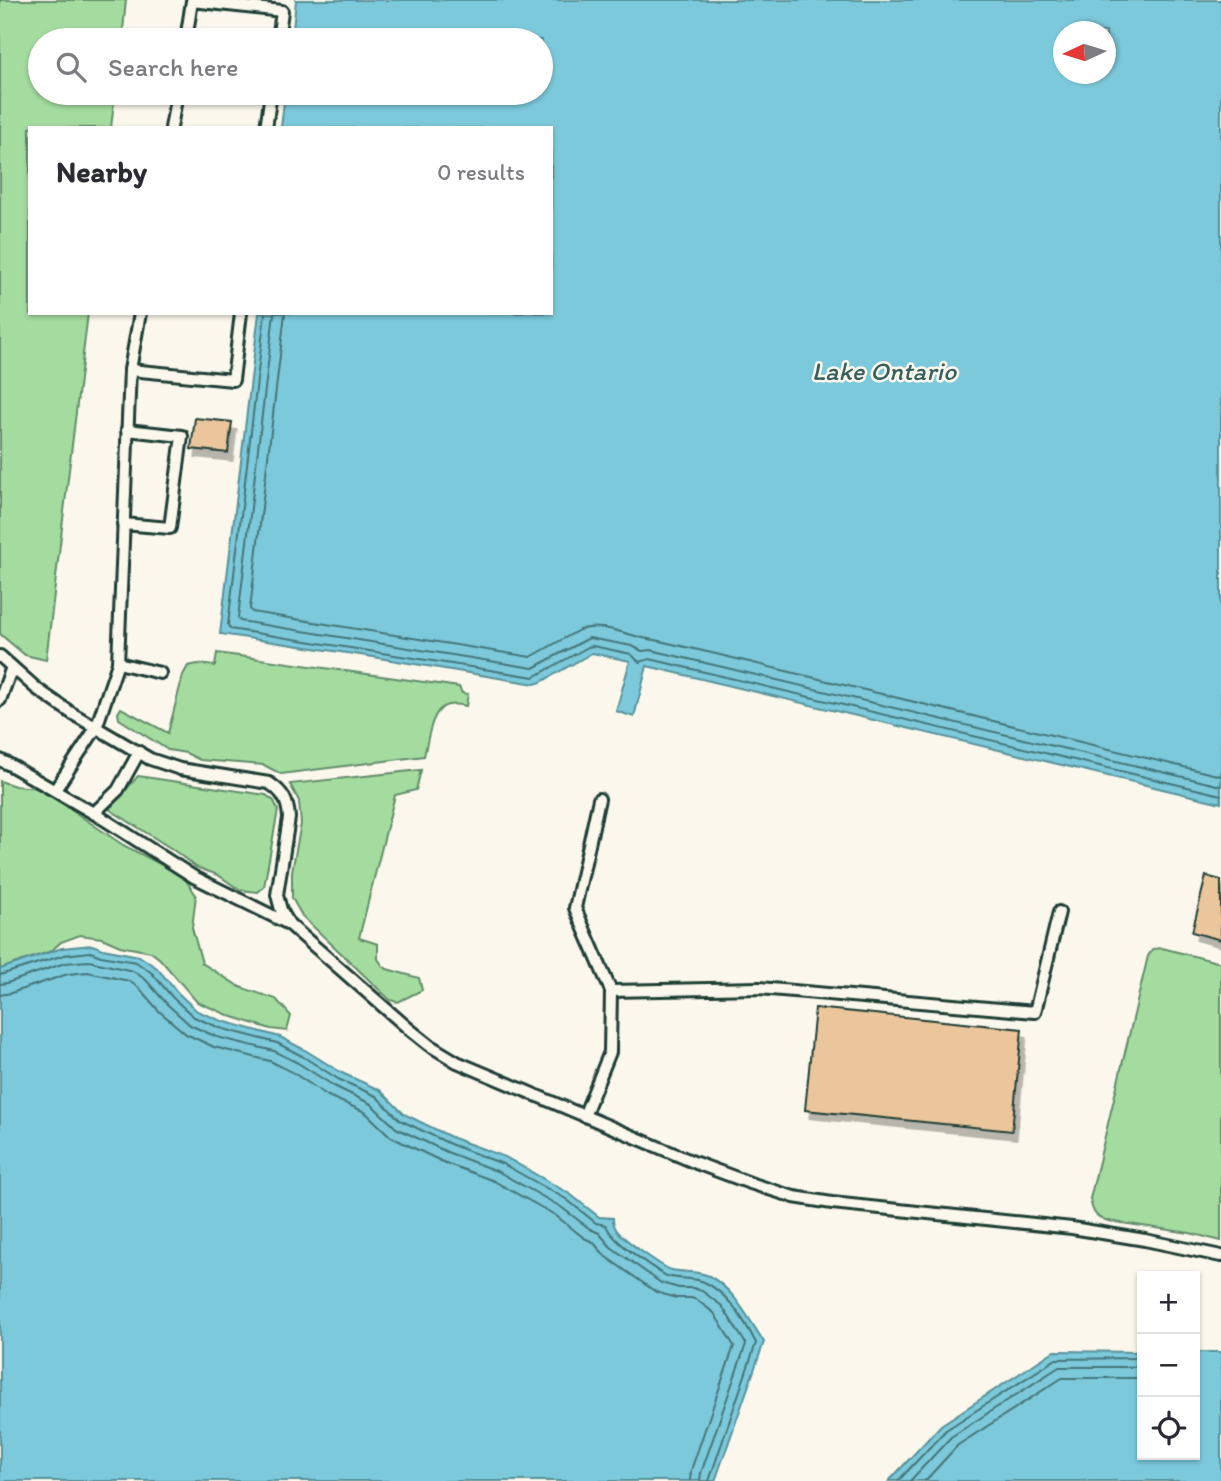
<!DOCTYPE html>
<html lang="en">
<head>
<meta charset="utf-8">
<style>
  :root { --surface:#fff; --page:#f7f7f7; --text:#2b2b33; --muted:#7c7c81; --line:#e1e1e2 }
  body { margin:0; font-family:Itim,sans-serif; background:var(--page); color:var(--text) }
  .controls { position:absolute; right:21px; bottom:21px; display:grid; overflow:hidden; border-radius:0px; box-shadow:0 2px 5px #0004 }
  .controls button { width:63px; height:63px; display:grid; place-items:center; padding:0; border:0; border-bottom:2px solid var(--line); background:var(--surface); color:var(--text); font:35px sans-serif }
  .compass { position:absolute; left:1053px; top:21px; width:63px; height:63px; border-radius:50%; background:var(--surface); box-shadow:0 2px 5px #0004; rotate:266deg }
  .list { margin:0; padding:0; list-style:none }
  h2 { display:flex; justify-content:space-between; align-items:center; height:91px; margin:0; padding:0 28px; font-size:30px }
  h2 small { font-size:23px; font-weight:400; color:var(--muted) }
  .icon { flex:none; width:38px; height:38px; fill:none; stroke:currentColor; stroke-width:2; stroke-linecap:round; stroke-linejoin:round }
  .map { position:relative; flex:none; width:1221px; height:1481px; overflow:hidden }
  .search { position:absolute; background:var(--surface); box-shadow:0 2px 5px #0004; left:28px; top:28px; width:525px; height:77px; display:flex; align-items:center; gap:18px; box-sizing:border-box; padding:0 24px; border-radius:38px; color:var(--muted); font-size:26px }
  .panel { position:absolute; background:var(--surface); box-shadow:0 2px 5px #0004; left:28px; top:126px; width:525px; height:189px; border-radius:0px }
  .map>svg:first-child { display:block }
  .green { fill:#a4dca0; stroke:#628c6a; stroke-width:2 }
  .water { fill:#7cc9db; stroke:#579198; stroke-width:2; fill-rule:evenodd }
  .lines { fill:none; stroke-linecap:round; stroke-linejoin:round }
  .shore { stroke:#447577; stroke-width:2 }
  .building { fill:#ebc69c; stroke:#1f3d34; stroke-width:2; filter:url(#shadow) }
  .service-casing { stroke:#1f3d34; stroke-width:16 }
  .service { stroke:#fbf7ec; stroke-width:10 }
  .labels { text-anchor:middle; stroke-width:5; stroke-linejoin:round; paint-order:stroke }
  .water-label { font-size:26px; font-style:italic; fill:#36605e; stroke:#fbf7ec }
</style>
</head>
<body>
<div class="map">
<svg width="1221" height="1481" viewBox="0 0 1221 1481">
  <defs>
    <filter id="shadow"><feDropShadow dx="4.5" dy="8" stdDeviation="0" flood-color="#0004"/></filter>
  </defs>
  <rect width="100%" height="100%" fill="#fbf7ec"/>
  <filter id="ink" filterUnits="userSpaceOnUse"><feTurbulence type="fractalNoise" baseFrequency=".0143" numOctaves="2"/><feDisplacementMap in="SourceGraphic" scale="14" xChannelSelector="R" yChannelSelector="G"/><feConvolveMatrix kernelMatrix="1 2 1 2 8 2 1 2 1" color-interpolation-filters="sRGB"/></filter>
  <g filter="url(#ink)">
    <g class="green">
      <path d="M0,0H126L122,40H40V93H115L111,128H30V313H88L46,660L25,655L0,634Z"/>
      <path d="M217,653L459,687L462,693L468,694L466,706C461,705 454,704 448,705C431,708 428,741 424,756L281,774L264,765L200,760L186,753L168,750L119,719L118,713L121,708L168,733L183,675L188,666L198,664L215,666Z"/>
      <path d="M421,770L416,790L395,795L359,938L378,944V959L383,966L387,969L419,978L422,990L398,1002L390,1000L302,916L292,898V871L301,824L299,801L290,784Z"/>
      <path d="M138,776L266,795L274,801L278,810L264,887L258,892L240,890L218,875L196,867L172,849L109,809Z"/>
      <path d="M0,781L15,786L39,788L123,845L183,876L196,895L192,928L202,963L240,987L276,999L291,1016L287,1031L271,1029L233,1017L197,1002L160,959L151,952L120,946L102,938L80,935L61,942L51,951L0,969Z"/>
      <path d="M1162,948L1221,963V1241L1190,1233L1108,1221C1094,1216 1093,1213 1090,1199L1148,956L1153,949Z"/>
    </g>
    <g class="water">
      <path d="M296,0H1221V803L647,666L634,717L616,711L630,661L592,653L541,682L535,684L367,656L220,634L259,313H551V128H281L285,93H541V40H292ZM1064,32H1106V74H1064Z"/>
      <path d="M92,945L103,949L139,956L157,968L178,993L197,1011L222,1021L280,1037L305,1050L342,1073L380,1090L404,1114L453,1138L505,1157L570,1194L599,1217L613,1218C613,1222 614,1226 616,1229C620,1237 663,1268 672,1270C684,1273 697,1270 709,1276C735,1290 748,1318 764,1342L715,1481H0V969L62,948Z"/>
      <path d="M1054,1351L1142,1352V1455H1195V1352H1221V1481H889L941,1425Z"/>
    </g>
    <g class="lines">
      <g class="shore">
        <path d="M265,313L228,625L230,629L534,677L588,647L593,646L631,654L639,662L650,659L1221,795"/>
        <path d="M274,313L238,618L240,621L533,668L589,638L632,646L642,651L651,650L714,665L1221,786"/>
        <path d="M285,313L250,609L252,612L531,657L579,630C603,621 631,638 655,640L716,654L1221,776"/>
        <path d="M0,975L64,955L90,952L101,956L136,962L152,973L173,998L194,1017L220,1028L277,1043L302,1056L338,1079L376,1096L400,1120L450,1144L503,1164L566,1199L596,1223L606,1225C608,1230 611,1234 615,1238C622,1246 659,1273 667,1276C679,1280 693,1277 704,1282C728,1293 745,1321 756,1343L709,1481"/>
        <path d="M0,984L7,983L65,963L89,961L133,971L146,980L167,1004L190,1025L217,1037L274,1051L298,1063L334,1086L371,1104L396,1128L447,1152L499,1172L561,1207L590,1229L599,1233L611,1247L661,1283L679,1288H693L702,1291L722,1306L746,1344L701,1473L700,1481"/>
        <path d="M0,995L11,993L68,974L88,972L129,981L139,988L159,1011L186,1034L214,1047L270,1061L292,1072L328,1096L365,1112L391,1137L443,1162L494,1181L555,1215L584,1238L593,1242L606,1257L656,1292L676,1298H691L697,1300L714,1313L734,1346L691,1470L690,1481"/>
        <path d="M898,1481L946,1430L1056,1359L1142,1358"/>
        <path d="M910,1481L951,1437L1059,1367H1142"/>
        <path d="M925,1481L958,1445L1062,1378H1142"/>
      </g>
    </g>
    <g class="building">
      <path d="M195,418L232,422L228,453L191,449Z"/>
      <path d="M1206,876L1221,880V940L1192,932Z"/>
      <path d="M815,1008L1022,1029L1012,1131L805,1110Z"/>
    </g>
    <g class="lines">
      <defs>
        <g id="service">
          <path d="M186,40L192,1L282,11L278,40"/>
          <path d="M171,128L177,93"/>
          <path d="M266,128L271,93"/>
          <path d="M130,370L233,380L241,313"/>
          <path d="M123,524L170,528L182,436L127,430"/>
          <path d="M0,656L37,689L73,714L150,759L180,769L269,783C283,792 288,801 289,818L277,895L281,910L289,924L409,1029L429,1045L457,1062L696,1163L750,1183L794,1197L832,1203L1072,1228L1145,1240L1221,1256"/>
          <path d="M118,663L160,673"/>
          <path d="M0,700L12,667"/>
          <path d="M0,760L10,765L102,818L194,877L289,924"/>
          <path d="M55,790L96,728L118,663L130,370L140,313"/>
          <path d="M94,813L118,790L139,752"/>
          <path d="M611,991L759,988L1035,1012L1059,912"/>
          <path d="M584,1116L610,1052L611,991L575,908L599,799"/>
        </g>
      </defs>
      <use href="#service" class="service-casing"/>
      <use href="#service" class="service"/>
    </g>
  </g>
  <g class="labels">
    <g class="water-label">
      <text x="884" y="380">Lake Ontario</text>
    </g>
  </g>
</svg>
<div class="controls">
<button>+</button>
<button>−</button>
<button><svg class="icon" aria-label="locate" viewBox="0 0 24 24"><circle cx="12" cy="12" r="6"/><path d="M12 2v4M12 18v4M2 12h4M18 12h4"/></svg></button>
</div>
<svg class="compass" viewBox="-18 -18 36 36"><path d="M0-13l5 13h-10z" fill="#e53935"/><path d="M0 13l5-13h-10z" fill="#7c7c81"/></svg>
<div class="search"><svg class="icon" aria-label="search" viewBox="0 0 24 24"><circle cx="10" cy="10" r="6"/><path d="M15 15l6 6"/></svg>Search here</div>
<section class="panel">
<h2>Nearby<small>0 results</small></h2>
<ul class="list">
</ul>
</section>
</div>
</body>
</html>
